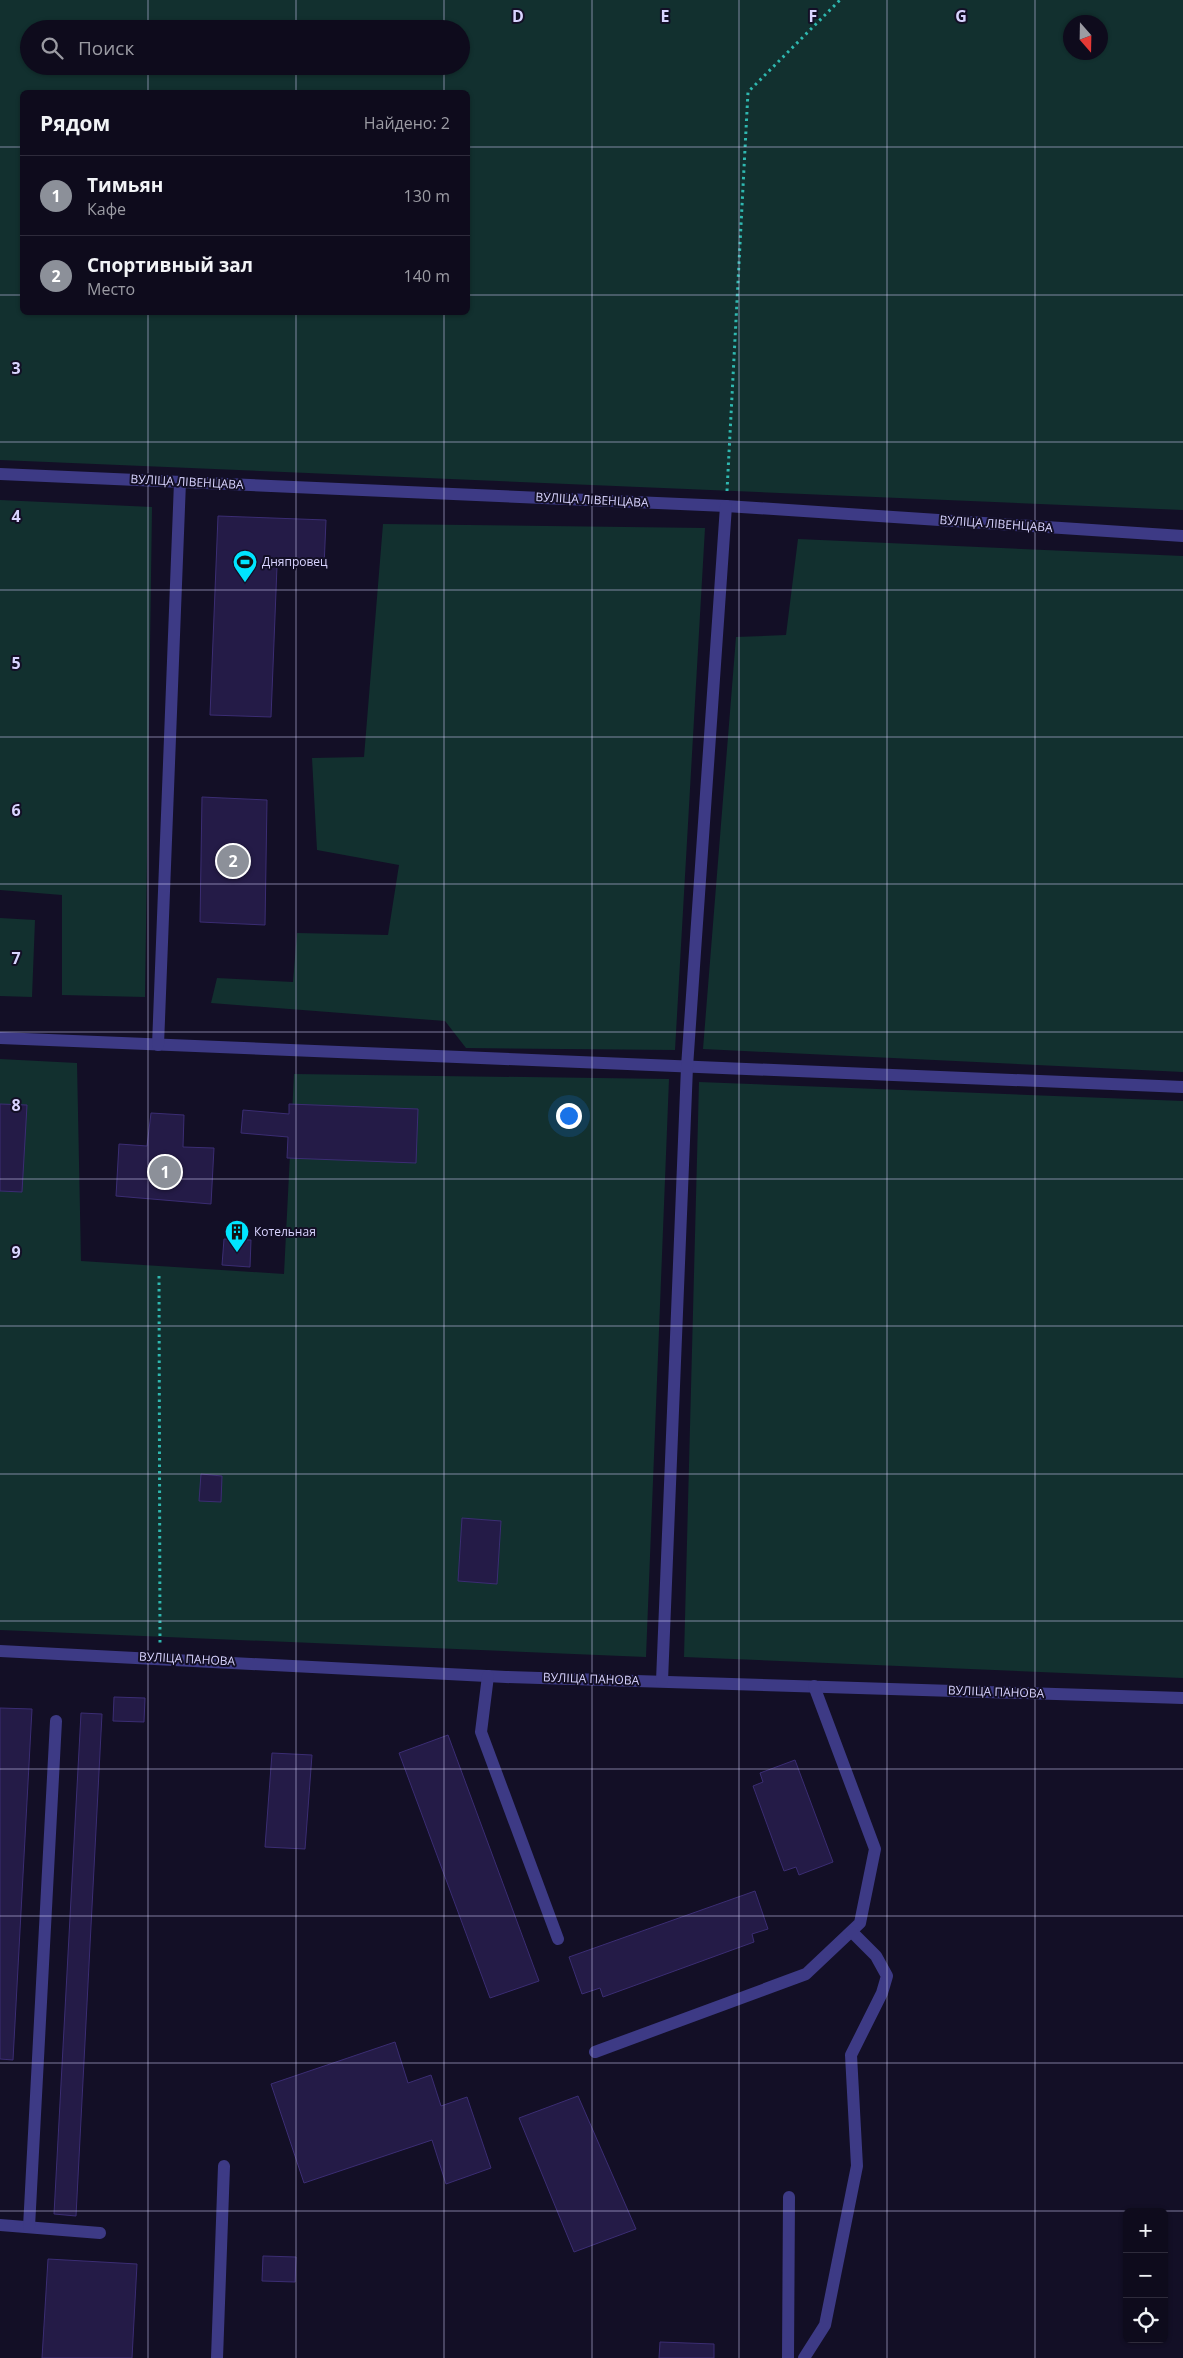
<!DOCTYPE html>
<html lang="ru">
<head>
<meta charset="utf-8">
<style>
  :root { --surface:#0e0b1c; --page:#1c1929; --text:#f1f3f6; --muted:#9b9ba3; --line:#2e2b3b; --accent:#8c9099 }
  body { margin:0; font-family:"Open Sans",sans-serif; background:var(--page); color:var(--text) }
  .controls { position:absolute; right:15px; bottom:15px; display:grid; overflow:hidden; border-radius:8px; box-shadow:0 1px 4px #0004 }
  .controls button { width:45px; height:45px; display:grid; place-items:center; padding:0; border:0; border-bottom:1px solid var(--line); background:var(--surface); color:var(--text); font:25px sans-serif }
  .compass { position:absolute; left:1063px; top:15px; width:45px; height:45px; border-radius:50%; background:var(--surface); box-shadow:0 1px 4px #0004; rotate:160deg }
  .you { position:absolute; left:568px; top:1115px; width:18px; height:18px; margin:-12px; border:4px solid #fff; border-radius:50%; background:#1a73e8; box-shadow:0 0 0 8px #1a73e833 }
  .badge { display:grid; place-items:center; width:32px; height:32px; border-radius:50%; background:var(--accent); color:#fff; font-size:16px; font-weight:700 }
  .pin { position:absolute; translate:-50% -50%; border:2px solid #fff; box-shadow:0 1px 5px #0006 }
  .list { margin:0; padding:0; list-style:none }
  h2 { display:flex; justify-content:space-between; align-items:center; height:65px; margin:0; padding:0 20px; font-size:21px }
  h2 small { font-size:16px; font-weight:400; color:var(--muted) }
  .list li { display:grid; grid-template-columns:32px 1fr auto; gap:15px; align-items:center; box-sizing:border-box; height:80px; padding:0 20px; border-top:1px solid var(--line) }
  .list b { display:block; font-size:19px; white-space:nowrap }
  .list p { margin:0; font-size:16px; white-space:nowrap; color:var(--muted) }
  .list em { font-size:16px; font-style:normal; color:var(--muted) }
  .icon { flex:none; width:28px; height:28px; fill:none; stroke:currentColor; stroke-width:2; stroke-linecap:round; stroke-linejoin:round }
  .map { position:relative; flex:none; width:1183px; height:2358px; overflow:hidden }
  .search { position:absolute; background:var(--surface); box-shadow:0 1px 4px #0004; left:20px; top:20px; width:450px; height:55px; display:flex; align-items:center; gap:12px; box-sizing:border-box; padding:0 18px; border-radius:28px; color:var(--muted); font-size:19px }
  .panel { position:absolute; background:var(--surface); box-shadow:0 1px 4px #0004; left:20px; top:90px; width:450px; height:225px; border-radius:8px }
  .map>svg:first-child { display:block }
  .green { fill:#12302f; fill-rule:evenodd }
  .building { fill:#241b47; stroke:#3b2d73 }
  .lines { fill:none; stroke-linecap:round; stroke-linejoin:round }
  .path { stroke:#2fb8b0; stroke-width:3; stroke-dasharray:2.5 4; stroke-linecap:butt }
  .minor { stroke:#3d3a85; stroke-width:12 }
  .grid { fill:none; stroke:#d9d4ff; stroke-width:1; stroke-opacity:0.55 }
  .labels { text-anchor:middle; stroke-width:4; stroke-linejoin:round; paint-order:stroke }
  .street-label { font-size:12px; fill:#d9d4ff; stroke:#130f26 }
  .poi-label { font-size:12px; fill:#d9d4ff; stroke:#130f26; text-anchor:start }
  .grid-label { font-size:16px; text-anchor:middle; font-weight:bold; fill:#d9d4ff; stroke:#130f26; stroke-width:4; stroke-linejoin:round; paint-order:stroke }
</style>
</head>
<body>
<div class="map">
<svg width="1183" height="2358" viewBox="0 0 1183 2358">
  <rect width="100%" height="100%" fill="#130f26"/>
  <g class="green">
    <path d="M0,0H1183V510L0,460ZM1100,22V52H1070V22ZM29,29H461V66H29ZM22,92H468V312H22Z"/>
    <path d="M0,500L152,507L145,997L62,995V895L0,890Z"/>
    <path d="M383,524L705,528L675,1050L466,1048L445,1021L211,1003L217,978L293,982L297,933L388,935L399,865L317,850L312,758L364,757Z"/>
    <path d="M798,539L1183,556V1072L703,1049L736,637L786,635Z"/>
    <path d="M0,918L35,920L32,997L0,996Z"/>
    <path d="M0,1059L77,1063L81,1261L284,1274L294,1074L669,1079L646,1657L0,1630Z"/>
    <path d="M699,1082L1183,1101V1678L684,1657Z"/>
  </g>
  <g class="building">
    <path d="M218,516L326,520L324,567L277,566L271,717L210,715Z"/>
    <path d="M202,797L267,800L265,925L200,922Z"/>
    <path d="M0,1104L27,1105L22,1192L0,1191Z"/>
    <path d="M289,1104L418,1109L416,1163L287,1158L288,1137L241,1133L243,1110L289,1114Z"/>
    <path d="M151,1113L184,1115L183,1147L214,1148L211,1204L116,1196L119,1144L147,1146Z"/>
    <path d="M224,1239L251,1240L250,1267L222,1265Z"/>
    <path d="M201,1474L222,1476L221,1502L199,1501Z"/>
    <path d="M462,1518L501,1521L497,1584L458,1581Z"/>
    <path d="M114,1697L145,1698L144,1722L113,1721Z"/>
    <path d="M0,1708L32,1709L13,2060L0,2059Z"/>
    <path d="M81,1713L102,1714L76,2216L54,2214Z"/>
    <path d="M448,1735L539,1981L490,1998L399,1753Z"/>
    <path d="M272,1753L312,1755L305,1849L265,1847Z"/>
    <path d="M795,1760L833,1862L799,1875L796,1867L784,1871L753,1786L763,1782L760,1773Z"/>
    <path d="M755,1891L768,1929L752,1934L754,1942L603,1997L600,1988L582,1994L569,1957Z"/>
    <path d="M395,2042L408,2083L431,2075L441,2106L467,2097L491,2168L446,2184L432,2140L304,2183L271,2084Z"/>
    <path d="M578,2096L636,2229L574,2252L519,2118Z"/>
    <path d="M263,2256L296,2257L295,2282L262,2281Z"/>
    <path d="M48,2259L137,2264L132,2358H42Z"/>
    <path d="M660,2342L714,2344V2358H659Z"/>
  </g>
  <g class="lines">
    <g class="path">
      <path d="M727,491L748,92L840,0"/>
      <path d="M159,1276L160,1645"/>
    </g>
    <g class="minor">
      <path d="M0,474L726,506L1183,536"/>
      <path d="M0,1038L1183,1087"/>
      <path d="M158,1045L180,482"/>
      <path d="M0,1651L506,1677L1183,1698"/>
      <path d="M488,1676L481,1732L558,1939"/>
      <path d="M662,1681L687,1067L726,506"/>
      <path d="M595,2052L806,1974L860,1923L875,1849L814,1686"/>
      <path d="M0,2225L100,2233"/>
      <path d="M29,2227L56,1721"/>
      <path d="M217,2358L224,2166"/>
      <path d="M788,2358L789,2197"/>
      <path d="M804,2358L825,2325L857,2166L851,2055L882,1993L887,1976L876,1956L852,1932"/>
    </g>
  </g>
  <path class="grid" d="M148,0V29M296,0V29M444,0V29M592,0V2358M739,0V2358M887,0V2358M1035,0V2358M148,66V92M296,66V92M444,66V92M0,147H22M468,147H1183M0,295H22M468,295H1183M148,312V2358M296,312V2358M444,312V2358M0,442H1183M0,590H1183M0,737H1183M0,884H1183M0,1032H1183M0,1179H1183M0,1326H1183M0,1474H1183M0,1621H1183M0,1769H1183M0,1916H1183M0,2063H1183M0,2211H1183"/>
  <defs>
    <symbol id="stadium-pin" viewBox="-11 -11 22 30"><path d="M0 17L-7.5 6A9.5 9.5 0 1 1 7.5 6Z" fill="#00e5ff" stroke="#130f26"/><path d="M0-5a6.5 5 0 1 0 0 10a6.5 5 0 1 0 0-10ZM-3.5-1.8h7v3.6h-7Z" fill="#111"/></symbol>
    <symbol id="building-pin" viewBox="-11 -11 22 30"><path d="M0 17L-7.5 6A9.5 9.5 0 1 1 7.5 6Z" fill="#00e5ff" stroke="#130f26"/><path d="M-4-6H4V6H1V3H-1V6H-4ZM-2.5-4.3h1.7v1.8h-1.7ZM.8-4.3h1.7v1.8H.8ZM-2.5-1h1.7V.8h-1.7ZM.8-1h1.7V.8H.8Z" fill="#111"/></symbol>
  </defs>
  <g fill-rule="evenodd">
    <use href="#stadium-pin" x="231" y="548" width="28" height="38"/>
    <use href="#building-pin" x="223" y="1218" width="28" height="38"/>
  </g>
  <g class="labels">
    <g class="street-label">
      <text transform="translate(187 482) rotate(3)" y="4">ВУЛІЦА ЛІВЕНЦАВА</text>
      <text transform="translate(592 500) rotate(3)" y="4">ВУЛІЦА ЛІВЕНЦАВА</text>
      <text transform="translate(996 524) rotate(4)" y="4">ВУЛІЦА ЛІВЕНЦАВА</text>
      <text transform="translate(187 1659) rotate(3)" y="4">ВУЛІЦА ПАНОВА</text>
      <text transform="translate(591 1679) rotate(2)" y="4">ВУЛІЦА ПАНОВА</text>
      <text transform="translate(996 1692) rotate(2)" y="4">ВУЛІЦА ПАНОВА</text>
    </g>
    <g class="poi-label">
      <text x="262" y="566">Дняпровец</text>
      <text x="254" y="1236">Котельная</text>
    </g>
  </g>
  <g class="grid-label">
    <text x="518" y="22">D</text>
    <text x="665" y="22">E</text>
    <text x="813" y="22">F</text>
    <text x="961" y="22">G</text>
    <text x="16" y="374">3</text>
    <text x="16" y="522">4</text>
    <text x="16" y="669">5</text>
    <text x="16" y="816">6</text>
    <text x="16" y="964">7</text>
    <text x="16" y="1111">8</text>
    <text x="16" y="1258">9</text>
  </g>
</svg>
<div class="controls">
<button>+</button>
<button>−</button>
<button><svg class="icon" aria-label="locate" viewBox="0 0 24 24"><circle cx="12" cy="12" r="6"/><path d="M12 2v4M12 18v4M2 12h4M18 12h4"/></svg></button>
</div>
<svg class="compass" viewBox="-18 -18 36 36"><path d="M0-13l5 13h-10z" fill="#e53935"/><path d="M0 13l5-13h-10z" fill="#9b9ba3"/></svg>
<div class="you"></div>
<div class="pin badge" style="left:165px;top:1172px">1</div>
<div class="pin badge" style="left:233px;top:861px">2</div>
<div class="search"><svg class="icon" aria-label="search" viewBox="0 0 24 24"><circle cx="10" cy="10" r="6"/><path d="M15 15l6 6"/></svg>Поиск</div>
<section class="panel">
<h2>Рядом<small>Найдено: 2</small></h2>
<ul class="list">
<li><span class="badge">1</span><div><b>Тимьян</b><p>Кафе</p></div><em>130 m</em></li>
<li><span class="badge">2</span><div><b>Спортивный зал</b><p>Место</p></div><em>140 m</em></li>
</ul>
</section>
</div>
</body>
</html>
